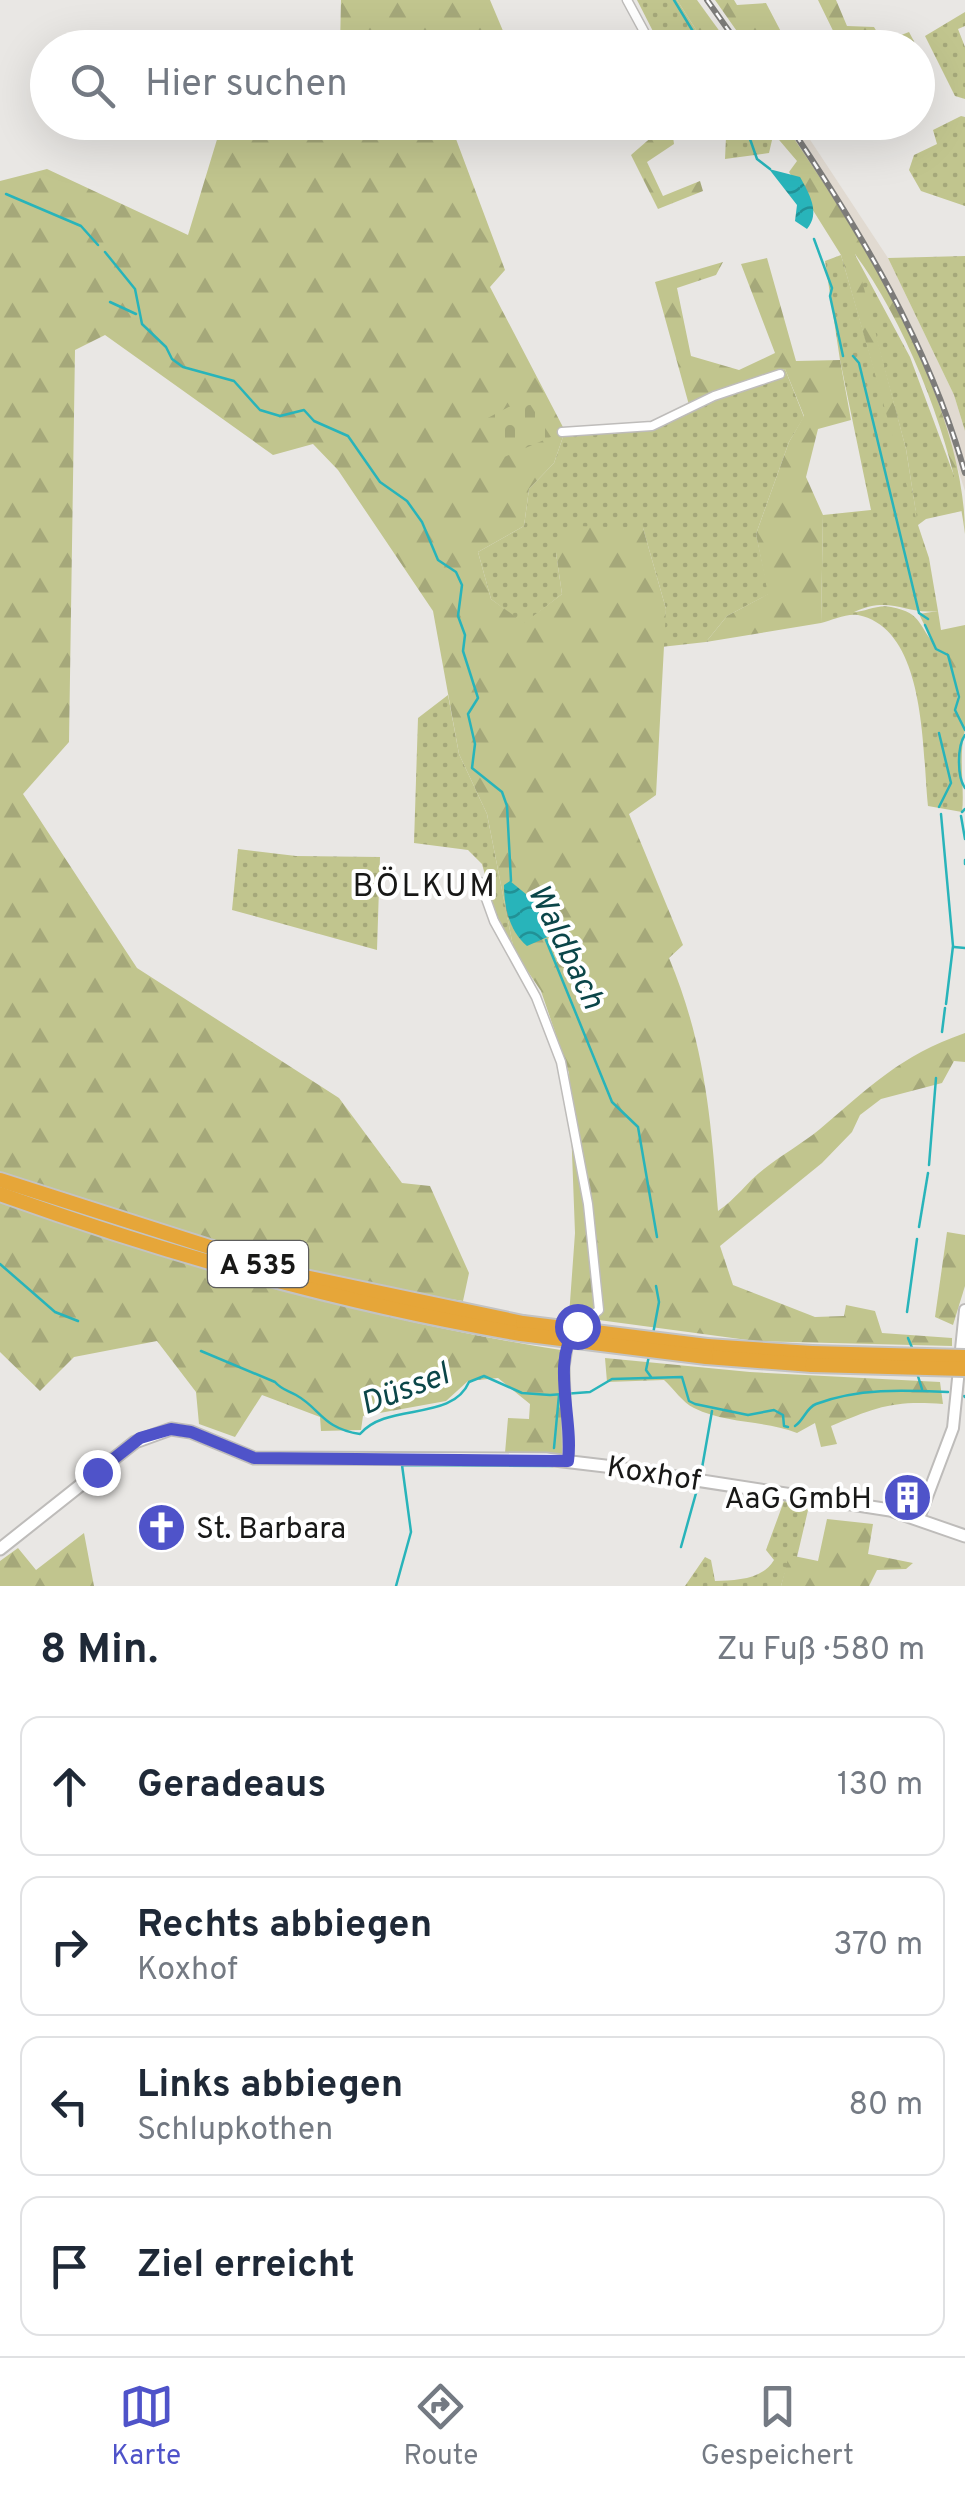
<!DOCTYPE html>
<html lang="de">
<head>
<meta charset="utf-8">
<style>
  :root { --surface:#fff; --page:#f6f6f7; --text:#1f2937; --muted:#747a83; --line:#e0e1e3; --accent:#4f53c9 }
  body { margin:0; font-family:Overpass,sans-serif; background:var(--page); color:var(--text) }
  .stop { position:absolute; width:30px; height:30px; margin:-22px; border:8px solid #4f53c9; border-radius:50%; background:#fff }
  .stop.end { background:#4f53c9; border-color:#fff; box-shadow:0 2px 10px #0008 }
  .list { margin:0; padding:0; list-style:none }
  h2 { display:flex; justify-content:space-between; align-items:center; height:130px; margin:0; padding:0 40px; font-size:42px }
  h2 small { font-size:32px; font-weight:400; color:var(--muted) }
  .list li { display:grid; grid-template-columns:65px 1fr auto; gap:30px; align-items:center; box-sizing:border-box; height:140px; margin:0 20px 20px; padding:0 20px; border:2px solid var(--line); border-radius:20px }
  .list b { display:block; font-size:38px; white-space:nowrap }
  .list p { margin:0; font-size:32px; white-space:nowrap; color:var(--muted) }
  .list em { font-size:32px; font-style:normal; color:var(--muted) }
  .icon { flex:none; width:55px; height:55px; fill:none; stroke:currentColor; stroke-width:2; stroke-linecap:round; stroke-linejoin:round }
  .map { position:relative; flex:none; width:965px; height:1586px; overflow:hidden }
  .search { position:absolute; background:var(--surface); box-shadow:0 10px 40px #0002; left:30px; right:30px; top:30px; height:110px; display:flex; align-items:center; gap:25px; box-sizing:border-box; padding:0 35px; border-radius:55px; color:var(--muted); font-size:38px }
  .sheet { height:770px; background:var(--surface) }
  nav { display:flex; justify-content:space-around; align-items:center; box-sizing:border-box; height:140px; border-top:2px solid var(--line); background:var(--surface); font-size:28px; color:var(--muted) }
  nav a { display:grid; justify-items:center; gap:5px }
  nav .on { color:var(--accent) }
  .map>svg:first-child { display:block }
  .built { fill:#e1dad1 }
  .grass { fill:url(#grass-dots) }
  .forest { fill:url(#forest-firs) }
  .cemetery { fill:url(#cemetery-stones) }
  .water { fill:url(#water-waves) }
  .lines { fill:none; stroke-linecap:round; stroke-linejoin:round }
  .stream { stroke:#28b4ba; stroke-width:2.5 }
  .minor-casing { stroke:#bebcba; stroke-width:11 }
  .tertiary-casing { stroke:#bebcba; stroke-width:14 }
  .secondary-casing { stroke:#bebcba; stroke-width:15 }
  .motorway-casing { stroke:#c3c3c3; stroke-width:18 }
  .minor { stroke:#fff; stroke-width:8 }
  .tertiary { stroke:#fff; stroke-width:10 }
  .secondary { stroke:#fff; stroke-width:11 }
  .motorway { stroke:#e6a639; stroke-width:14 }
  .rail-casing { stroke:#7d7c7a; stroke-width:6 }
  .rail { stroke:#fff; stroke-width:2.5; stroke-dasharray:8; stroke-linecap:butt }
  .motorway-bridge-casing { stroke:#c3c3c3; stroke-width:18; stroke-linecap:butt }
  .motorway-bridge { stroke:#e6a639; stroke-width:14 }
  .route { stroke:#4f53c9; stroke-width:12 }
  .labels { text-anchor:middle; stroke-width:8; stroke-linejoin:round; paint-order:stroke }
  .shield { fill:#fff; stroke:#5d5d5d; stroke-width:2.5 }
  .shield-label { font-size:28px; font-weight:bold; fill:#181817 }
  .street-label { font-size:30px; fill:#181817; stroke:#fff }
  .poi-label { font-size:30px; fill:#181817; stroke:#fff; text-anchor:end }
  .neighbourhood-label { font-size:32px; letter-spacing:2.5px; fill:#181817; stroke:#fff }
  .water-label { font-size:32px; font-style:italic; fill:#0b4649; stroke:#fff }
</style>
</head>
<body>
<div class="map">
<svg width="965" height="1586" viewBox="0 0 965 1586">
  <defs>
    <pattern id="grass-dots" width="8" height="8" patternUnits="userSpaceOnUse" patternTransform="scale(2.5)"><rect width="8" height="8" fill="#c1c58e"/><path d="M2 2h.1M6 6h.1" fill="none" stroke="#a5a87a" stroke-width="1.8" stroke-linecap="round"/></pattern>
    <pattern id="forest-firs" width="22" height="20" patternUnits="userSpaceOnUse" patternTransform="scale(2.5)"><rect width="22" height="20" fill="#c1c58e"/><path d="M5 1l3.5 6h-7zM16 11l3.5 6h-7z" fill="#a5a87a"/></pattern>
    <pattern id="cemetery-stones" width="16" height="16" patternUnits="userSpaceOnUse" patternTransform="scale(2.5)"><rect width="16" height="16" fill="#c1c58e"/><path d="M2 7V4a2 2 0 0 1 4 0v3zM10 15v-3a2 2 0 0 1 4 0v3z" fill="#a5a87a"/></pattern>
    <pattern id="water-waves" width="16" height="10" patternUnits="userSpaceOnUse" patternTransform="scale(2.5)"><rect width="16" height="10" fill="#28b4ba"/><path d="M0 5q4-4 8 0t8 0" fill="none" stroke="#219196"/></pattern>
  </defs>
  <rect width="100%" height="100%" fill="#e9e7e4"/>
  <path class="built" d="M783,123H799L888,258L954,395L965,431V491L925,369L874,269Z"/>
  <g class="grass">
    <path d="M637,0H677L707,47H661Z"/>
    <path d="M965,12V26L958,29L965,47V99L955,96L925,36Z"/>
    <path d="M961,116L965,117V206L921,191L909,170L914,155L937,144L933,130Z"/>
    <path d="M718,123H776L769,153L725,159L726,137L715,133Z"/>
    <path d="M853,251L910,357L959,489L962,511L926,519L918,525L929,558L938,611C905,615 891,595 854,612C865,612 878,604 891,607C924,613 918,628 936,645C937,646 947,654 948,655C957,674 957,709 965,730C958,757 965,789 962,812L928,806C922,751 927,629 858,615C847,613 832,620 821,623L823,515L871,510L840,360L825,261L841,255L916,513L906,449Z"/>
    <path d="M965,256V431L954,395L888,258Z"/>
    <path d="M785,369L804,417L789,442L756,534L769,594L727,616L706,642L661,647L666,609L643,528L556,553L562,594L524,624L491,599L478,552L524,526L529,489L554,463L565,431L644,425Z"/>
    <path d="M448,695L459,754L487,814L514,951H506L482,864L468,850L414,843L418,718Z"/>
    <path d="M238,849L296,856L380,857L377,950L232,910Z"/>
    <path d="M784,1501L809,1506L797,1557L790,1556L781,1586H685L705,1557L711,1560L715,1581C736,1580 762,1580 774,1560L766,1550Z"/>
  </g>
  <g class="forest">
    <path d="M341,0H490L506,38L533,47H340Z"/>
    <path d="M677,0H697L731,47H707Z"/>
    <path d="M715,0H734L737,5L766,3L789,47H748Z"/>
    <path d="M818,0H836L847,26L874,27L883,42L909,32L917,47H841Z"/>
    <path d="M222,123H450L505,270L490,287L565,431L554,463L529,489L524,526L478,552L491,599L524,623L562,594L556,553L574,526L643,528L666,609L656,795L629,814L683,945L669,958C705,1044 711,1119 718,1211C736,1199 747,1182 764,1169C781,1155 802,1144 820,1129C870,1087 899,1056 965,1033V1062L954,1061L942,1083L881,1099L860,1115L852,1132L822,1163L720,1246L733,1285L815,1317L844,1316L846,1305L875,1311L882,1333L952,1338V1346L755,1341L569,1316L575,1233L569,1073L541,991L514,951L487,814L459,754L433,611L338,470L313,444L273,455L105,335L75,350L69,742L23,794L137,968L339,1098L402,1183L430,1186L469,1273L463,1301C303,1276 152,1226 0,1173V181L47,169L188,235Z"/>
    <path d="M659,123H671L674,144L647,162L663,196L700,181L703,191L658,209L631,155L662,128Z"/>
    <path d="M776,123H783C858,230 965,401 965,534C954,445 908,326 855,254L906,449L918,525L841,255L789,172L797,161L774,134Z"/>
    <path d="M767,258L796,361L840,360L851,420L818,429L806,477L823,515L821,623L706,642L727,616L768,594L756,534L789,442L804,416L785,369L689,405L655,282L723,262L716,275L677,288L691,356L739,370L775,353L741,264Z"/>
    <path d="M938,611L941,630L965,625V730L955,710L959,696L948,655L936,649L919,614Z"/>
    <path d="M0,1201C182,1266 371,1320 561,1350L562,1456L505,1453L508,1418L529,1419L530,1404L498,1378L468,1381L446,1401L363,1416L361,1430L321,1431L320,1417L262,1395L235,1437L199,1424L196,1392L157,1341L74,1357L40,1391L0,1352Z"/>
    <path d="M947,1232L965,1235V1286L953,1325L935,1317Z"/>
    <path d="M605,1358L750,1372L940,1382L943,1404C894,1400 876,1407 831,1426L837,1444L821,1447L815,1423L797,1433C764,1420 726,1424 694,1408C683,1403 673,1388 664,1380L607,1382Z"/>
    <path d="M827,1519L873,1524L868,1554L913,1563L906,1569L877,1570L869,1586H781L789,1555L818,1561Z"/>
    <path d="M84,1533L94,1586H0V1561L18,1548L36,1570Z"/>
  </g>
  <path class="cemetery" d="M526,398L551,437L502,458L482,421Z"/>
  <g class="water">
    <path d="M769,169L800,177C809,193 821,213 807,229L795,221L797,205Z"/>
    <path d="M510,881L543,908L559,932L527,946C510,932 504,908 504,885Z"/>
  </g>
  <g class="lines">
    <g class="stream">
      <path d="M674,0L703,48"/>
      <path d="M744,122L757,159L770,169"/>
      <path d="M6,194L81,226L98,245"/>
      <path d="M814,239L832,288L830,296L843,356"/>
      <path d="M105,252L135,289L142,324L166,347L172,359L183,367L234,381L260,410L280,416L304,410L314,421L348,436L380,482L407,501L422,522L438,560L456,572L462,585L458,616L465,635L463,651L478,698L468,714L475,744L472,768L502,792L507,806L511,881"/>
      <path d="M110,302L136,314"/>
      <path d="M853,356L859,363L919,613L928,619"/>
      <path d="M925,625L936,649L948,655L959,697L955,710L965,730"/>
      <path d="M939,733L951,783L939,807"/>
      <path d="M965,735C957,746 957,777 965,788"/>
      <path d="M962,812L965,809"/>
      <path d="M941,814L953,946L946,1004"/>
      <path d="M961,816L965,839"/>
      <path d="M965,860V864"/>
      <path d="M546,940L612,1102L638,1127L657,1237"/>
      <path d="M954,947L965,948"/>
      <path d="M942,1032L945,1008"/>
      <path d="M929,1165L936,1078"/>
      <path d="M919,1227L928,1173"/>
      <path d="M0,1264L55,1312L78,1321"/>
      <path d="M907,1312L917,1239"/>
      <path d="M653,1334L659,1302L656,1286"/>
      <path d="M908,1338L913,1350"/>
      <path d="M201,1351L275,1382C282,1390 287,1390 296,1395C321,1409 322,1428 360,1434C387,1402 452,1422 469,1382L484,1376L522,1393L550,1395L590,1392L612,1379L682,1377L689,1401L695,1404L748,1415L774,1410L783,1415L784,1426L788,1427"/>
      <path d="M649,1356L646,1370L651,1377"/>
      <path d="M917,1373L922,1389"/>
      <path d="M964,1396L965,1397"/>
      <path d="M795,1426C804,1420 806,1408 816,1404C858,1388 903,1390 948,1392"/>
      <path d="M554,1448L559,1395"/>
      <path d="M702,1468L712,1411"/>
      <path d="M681,1547L698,1486"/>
      <path d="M396,1586L411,1532L402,1465L553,1466"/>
    </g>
    <defs>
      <g id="minor">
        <path d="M627,0L653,48"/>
        <path d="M562,432L652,426L714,396L780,374"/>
        <path d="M480,882L494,921L536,997L561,1062L588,1204L599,1310L575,1329"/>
        <path d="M568,1461L565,1367L569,1341"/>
      </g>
      <path id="tertiary" d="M919,1518L953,1428L965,1310"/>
      <path id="secondary" d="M0,1549L135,1442L171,1429L191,1432L254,1458L546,1459L605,1466L890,1510L965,1536"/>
      <g id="motorway">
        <path d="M0,1180L300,1276L523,1323"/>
        <path d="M0,1194C170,1255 343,1304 521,1334"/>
        <path d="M707,1346L812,1353"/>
        <path d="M706,1357L812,1365"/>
      </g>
    </defs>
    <use href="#minor" class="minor-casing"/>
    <use href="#tertiary" class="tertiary-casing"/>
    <use href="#secondary" class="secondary-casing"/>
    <use href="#motorway" class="motorway-casing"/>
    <use href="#minor" class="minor"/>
    <use href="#tertiary" class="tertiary"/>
    <use href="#secondary" class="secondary"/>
    <use href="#motorway" class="motorway"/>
    <defs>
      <g id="rail">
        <path d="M707,0L741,48"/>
        <path d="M787,122C861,232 929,345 965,473"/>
      </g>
    </defs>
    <use href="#rail" class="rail-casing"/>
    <use href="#rail" class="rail"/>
    <defs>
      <g id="motorway-bridge">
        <path d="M523,1323L707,1346"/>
        <path d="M521,1334L706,1357"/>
        <path d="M812,1353L965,1357"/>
        <path d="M812,1365L965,1369"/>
      </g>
    </defs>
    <use href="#motorway-bridge" class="motorway-bridge-casing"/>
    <use href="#motorway-bridge" class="motorway-bridge"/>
  </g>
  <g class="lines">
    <path class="route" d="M97,1472L140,1438L171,1429L191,1432L254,1458L568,1461C574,1419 550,1362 577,1326"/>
  </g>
  <defs>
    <symbol id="building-disc" viewBox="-11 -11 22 22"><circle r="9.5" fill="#4f53c9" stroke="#fff"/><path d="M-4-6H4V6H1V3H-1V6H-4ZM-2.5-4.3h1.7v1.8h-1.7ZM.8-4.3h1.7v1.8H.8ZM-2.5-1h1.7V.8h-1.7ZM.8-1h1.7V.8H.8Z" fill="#fff"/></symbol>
    <symbol id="church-disc" viewBox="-11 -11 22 22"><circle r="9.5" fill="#4f53c9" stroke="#fff"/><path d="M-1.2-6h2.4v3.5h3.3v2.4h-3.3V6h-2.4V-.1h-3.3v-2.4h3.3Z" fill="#fff"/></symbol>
  </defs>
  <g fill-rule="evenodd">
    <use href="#building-disc" x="880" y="1470" width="55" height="55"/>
    <use href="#church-disc" x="134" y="1500" width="55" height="55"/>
  </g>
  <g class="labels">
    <rect class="shield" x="208" y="1241" width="100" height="46" rx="8"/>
    <g class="shield-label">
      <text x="258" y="1274">A 535</text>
    </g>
    <g class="street-label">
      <text transform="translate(654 1473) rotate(9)" y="10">Koxhof</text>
    </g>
    <g class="poi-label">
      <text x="872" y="1508">AaG GmbH</text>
      <text x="196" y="1538" text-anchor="start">St. Barbara</text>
    </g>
    <g class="neighbourhood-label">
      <text x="425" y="896">BÖLKUM</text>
    </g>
    <g class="water-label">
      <text transform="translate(567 946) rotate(64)" y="11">Waldbach</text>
      <text transform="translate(404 1388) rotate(-21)" y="11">Düssel</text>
    </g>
  </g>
</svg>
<div class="stop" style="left:577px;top:1326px"></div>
<div class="stop end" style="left:97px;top:1472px"></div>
<div class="search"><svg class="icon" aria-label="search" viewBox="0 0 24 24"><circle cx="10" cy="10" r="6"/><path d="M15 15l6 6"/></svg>Hier suchen</div>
</div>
<section class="sheet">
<h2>8 Min.<small>Zu Fuß · 580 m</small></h2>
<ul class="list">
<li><svg class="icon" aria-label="ahead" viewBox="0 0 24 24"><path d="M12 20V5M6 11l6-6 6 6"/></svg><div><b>Geradeaus</b></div><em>130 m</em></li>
<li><svg class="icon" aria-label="right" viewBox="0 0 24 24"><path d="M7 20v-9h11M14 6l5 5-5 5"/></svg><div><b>Rechts abbiegen</b><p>Koxhof</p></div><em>370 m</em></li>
<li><svg class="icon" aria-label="left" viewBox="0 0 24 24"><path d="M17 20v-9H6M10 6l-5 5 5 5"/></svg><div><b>Links abbiegen</b><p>Schlupkothen</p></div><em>80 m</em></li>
<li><svg class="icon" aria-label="arrive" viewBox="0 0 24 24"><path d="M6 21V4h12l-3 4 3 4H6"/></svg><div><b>Ziel erreicht</b></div></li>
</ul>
</section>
<nav>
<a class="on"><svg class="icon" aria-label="map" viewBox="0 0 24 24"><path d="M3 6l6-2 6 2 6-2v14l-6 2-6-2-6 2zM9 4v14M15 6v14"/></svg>Karte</a>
<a><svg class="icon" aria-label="directions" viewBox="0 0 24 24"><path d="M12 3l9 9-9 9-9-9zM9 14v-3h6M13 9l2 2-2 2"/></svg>Route</a>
<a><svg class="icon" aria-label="saved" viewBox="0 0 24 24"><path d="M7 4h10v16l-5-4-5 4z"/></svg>Gespeichert</a>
</nav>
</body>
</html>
